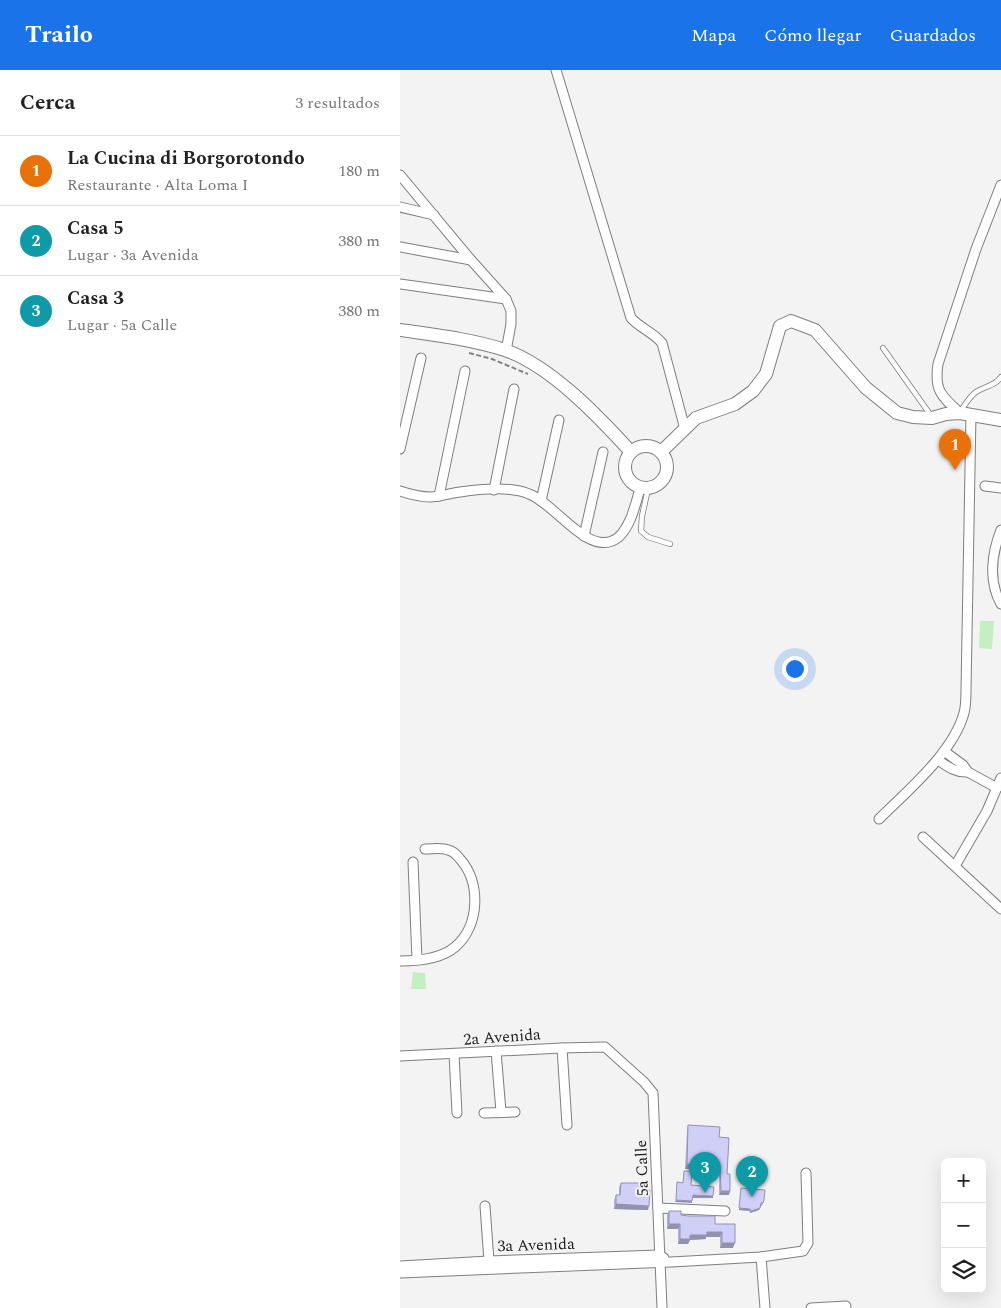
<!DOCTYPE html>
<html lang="es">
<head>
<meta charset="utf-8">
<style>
  :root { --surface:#fff; --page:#f6f6f6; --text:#222; --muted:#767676; --line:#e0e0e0; --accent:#1a73e8 }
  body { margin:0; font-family:Spectral,serif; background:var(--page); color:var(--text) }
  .controls { position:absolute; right:15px; bottom:15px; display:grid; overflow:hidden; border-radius:8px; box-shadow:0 5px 20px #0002 }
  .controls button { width:45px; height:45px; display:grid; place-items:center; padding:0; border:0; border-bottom:1px solid var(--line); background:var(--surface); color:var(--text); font:25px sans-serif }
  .you { position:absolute; left:394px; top:598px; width:18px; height:18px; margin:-12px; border:4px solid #fff; border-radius:50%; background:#1a73e8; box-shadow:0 0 0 8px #1a73e833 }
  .badge { display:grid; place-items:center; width:32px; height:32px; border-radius:50%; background:var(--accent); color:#fff; font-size:16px; font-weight:700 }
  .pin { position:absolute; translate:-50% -41px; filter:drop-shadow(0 1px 2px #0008) }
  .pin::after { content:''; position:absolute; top:26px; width:18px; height:15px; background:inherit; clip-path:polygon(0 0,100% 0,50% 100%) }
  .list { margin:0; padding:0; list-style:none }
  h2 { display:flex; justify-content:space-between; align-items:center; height:65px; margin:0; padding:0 20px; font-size:21px }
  h2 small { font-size:16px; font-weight:400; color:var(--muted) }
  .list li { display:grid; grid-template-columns:32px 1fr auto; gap:15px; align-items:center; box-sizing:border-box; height:70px; padding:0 20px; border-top:1px solid var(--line) }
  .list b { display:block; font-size:19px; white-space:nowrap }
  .list p { margin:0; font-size:16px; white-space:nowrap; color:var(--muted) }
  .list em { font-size:16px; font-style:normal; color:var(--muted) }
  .icon { flex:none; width:28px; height:28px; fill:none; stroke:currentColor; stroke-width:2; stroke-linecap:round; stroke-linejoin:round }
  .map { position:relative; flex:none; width:601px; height:1238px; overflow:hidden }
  header { display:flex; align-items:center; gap:30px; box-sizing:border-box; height:70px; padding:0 25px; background:var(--accent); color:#fff }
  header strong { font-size:24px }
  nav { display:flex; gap:28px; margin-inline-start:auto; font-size:18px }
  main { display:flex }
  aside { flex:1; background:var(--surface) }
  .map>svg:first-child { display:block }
  .green { fill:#c4efc1 }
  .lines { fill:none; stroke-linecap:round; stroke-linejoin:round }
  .lane-casing { stroke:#7e7e7f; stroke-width:6 }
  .street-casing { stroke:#7e7e7f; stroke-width:11 }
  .secondary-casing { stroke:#7e7e7f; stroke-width:14 }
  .path { stroke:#838383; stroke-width:2; stroke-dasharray:5 2.5; stroke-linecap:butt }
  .lane { stroke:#fff; stroke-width:4.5 }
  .street { stroke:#fff; stroke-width:9 }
  .secondary { stroke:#fff; stroke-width:12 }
  .wall { fill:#b3b2d5 }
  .shaded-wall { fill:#9291ae }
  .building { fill:#d0cff8; stroke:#9291ae }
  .labels { text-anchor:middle; stroke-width:4; stroke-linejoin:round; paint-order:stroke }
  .street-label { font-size:16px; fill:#212121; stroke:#f3f3f4 }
</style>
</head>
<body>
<header>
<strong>Trailo</strong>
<nav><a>Mapa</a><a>Cómo llegar</a><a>Guardados</a></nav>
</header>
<main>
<aside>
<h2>Cerca<small>3 resultados</small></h2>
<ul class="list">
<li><span class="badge" style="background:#e8710a">1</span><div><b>La Cucina di Borgorotondo</b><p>Restaurante · Alta Loma I</p></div><em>180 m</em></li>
<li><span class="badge" style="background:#0f9aa8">2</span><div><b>Casa 5</b><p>Lugar · 3a Avenida</p></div><em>380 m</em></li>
<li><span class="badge" style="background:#0f9aa8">3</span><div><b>Casa 3</b><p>Lugar · 5a Calle</p></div><em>380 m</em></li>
</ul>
</aside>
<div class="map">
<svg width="601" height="1238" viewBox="0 0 601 1238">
  <rect width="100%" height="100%" fill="#f3f3f4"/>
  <g class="green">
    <path d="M580,551H594L592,579L579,578Z"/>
    <path d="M13,902L25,903L26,919H11Z"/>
  </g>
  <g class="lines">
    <defs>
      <g id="lane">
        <path d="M483,278L532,347"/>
        <path d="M560,342C565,335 569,327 576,322C585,316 595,316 601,307"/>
        <path d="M248,419L242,446L241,461L248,467L270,474"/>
      </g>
      <g id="street">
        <path d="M156,0L231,248C240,258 253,262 262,273L285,359"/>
        <path d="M0,105L71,190L106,229L111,241V254L106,281"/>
        <path d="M0,137L34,145"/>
        <path d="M0,177L71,190"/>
        <path d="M0,214L106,229"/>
        <path d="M560,343C541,326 534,320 538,294L576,179L601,115"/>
        <path d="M0,379L21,288"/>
        <path d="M585,416L601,418"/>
        <path d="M94,420L114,319"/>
        <path d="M0,421C9,424 21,427 30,427C40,427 51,423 60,422C80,419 110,416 129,424C154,433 185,482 212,471C229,465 236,433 240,418"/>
        <path d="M39,426L65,301"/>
        <path d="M141,431L159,350"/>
        <path d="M601,460C592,483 588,511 601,534"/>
        <path d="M184,466L203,382"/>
        <path d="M544,681L563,695L568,702L597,718"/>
        <path d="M538,690C548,697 556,703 568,702"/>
        <path d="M479,749C508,720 553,683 564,643C566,636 566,628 566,620L571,344"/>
        <path d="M523,767L601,839"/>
        <path d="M13,792L17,890"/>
        <path d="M555,796L587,741L601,708"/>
        <path d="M0,891C18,891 41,889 55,877C80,856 81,812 60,789C57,785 53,781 48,780C41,777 33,779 25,779"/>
        <path d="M162,978L167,1055"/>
        <path d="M96,981L101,1042"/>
        <path d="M54,984L57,1043"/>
        <path d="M0,986L162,978L205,977L244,1012L253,1023L262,1238"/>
        <path d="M84,1043L115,1042"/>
        <path d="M85,1136L89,1191"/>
        <path d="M258,1138L325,1141"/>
        <path d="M361,1187L365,1238"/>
        <path d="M0,1196L89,1191L259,1185L264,1188"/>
        <path d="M0,1203L271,1192L361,1187L403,1181L408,1173L406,1103"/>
        <path d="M411,1238L446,1236"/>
      </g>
      <g id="secondary">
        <path d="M0,260C35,265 71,269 105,280C151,296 199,347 231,382"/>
        <circle cx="246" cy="397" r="21"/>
        <path d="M261,382L296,348L335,334L353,321L366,304L380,256L391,251L415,260L466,318L497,343L513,347L532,348L546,344L560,343L601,350"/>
      </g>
    </defs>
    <use href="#lane" class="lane-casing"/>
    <use href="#street" class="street-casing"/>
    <use href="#secondary" class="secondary-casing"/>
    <path class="path" d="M69,283L92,289L128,304"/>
    <use href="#lane" class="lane"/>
    <use href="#street" class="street"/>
    <use href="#secondary" class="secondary"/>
  </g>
  <g class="wall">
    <path d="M288,1055L319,1067L327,1104L329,1125H319V1100L285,1099L287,1060Z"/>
    <path d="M221,1113L239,1120L248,1140L214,1139V1130L216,1125H219V1117Z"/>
    <path d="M341,1118L364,1130L362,1136H361L359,1140L350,1143L349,1141L339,1140Z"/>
    <path d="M269,1141L315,1154L333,1178H320V1167H306V1169L290,1170L288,1174H278V1159H267V1145Z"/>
  </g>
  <g class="shaded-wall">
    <path d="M287,1094L320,1096L319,1100L285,1099Z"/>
    <path d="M321,1121H330L329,1125H319Z"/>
    <path d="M293,1125L313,1126V1128H292Z"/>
    <path d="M276,1130L292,1131V1133L275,1132Z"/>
    <path d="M216,1134L249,1136L248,1140L214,1139Z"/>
    <path d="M339,1138L350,1139L349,1141L339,1140Z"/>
    <path d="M360,1138L359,1140L350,1143L351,1141Z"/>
    <path d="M269,1154H280L278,1159H267Z"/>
    <path d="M307,1162H322L320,1167H306V1169L290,1170L288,1174H278L280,1169L290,1165Z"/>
    <path d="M322,1173H335L333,1178H320Z"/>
  </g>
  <g class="building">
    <path d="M288,1055L320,1057L319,1067L329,1068L327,1104H330V1121H321L320,1096L287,1094Z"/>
    <path d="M284,1101H292L291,1115L314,1117L313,1126L293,1125L292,1131L276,1130L277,1112L283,1113Z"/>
    <path d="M221,1113H239V1120H250L249,1136L216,1134V1125H220Z"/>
    <path d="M341,1118L365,1120L364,1130L363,1133H361L360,1138L351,1141L350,1139L339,1138Z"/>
    <path d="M269,1141H281V1145L288,1146H315V1154H335V1173H322V1162H307V1165H290V1169H280V1154H269Z"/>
  </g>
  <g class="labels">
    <g class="street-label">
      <text transform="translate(102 966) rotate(-4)" y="6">2a Avenida</text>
      <text transform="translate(241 1098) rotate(-92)" y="6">5a Calle</text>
      <text transform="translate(136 1174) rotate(-2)" y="6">3a Avenida</text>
    </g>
  </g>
</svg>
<div class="controls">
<button>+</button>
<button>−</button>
<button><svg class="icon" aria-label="layers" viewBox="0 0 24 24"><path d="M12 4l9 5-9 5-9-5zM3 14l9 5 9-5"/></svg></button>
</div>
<div class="you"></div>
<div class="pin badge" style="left:555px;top:400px;background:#e8710a">1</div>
<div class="pin badge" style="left:352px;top:1127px;background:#0f9aa8">2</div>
<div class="pin badge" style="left:305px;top:1123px;background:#0f9aa8">3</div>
</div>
</main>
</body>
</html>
